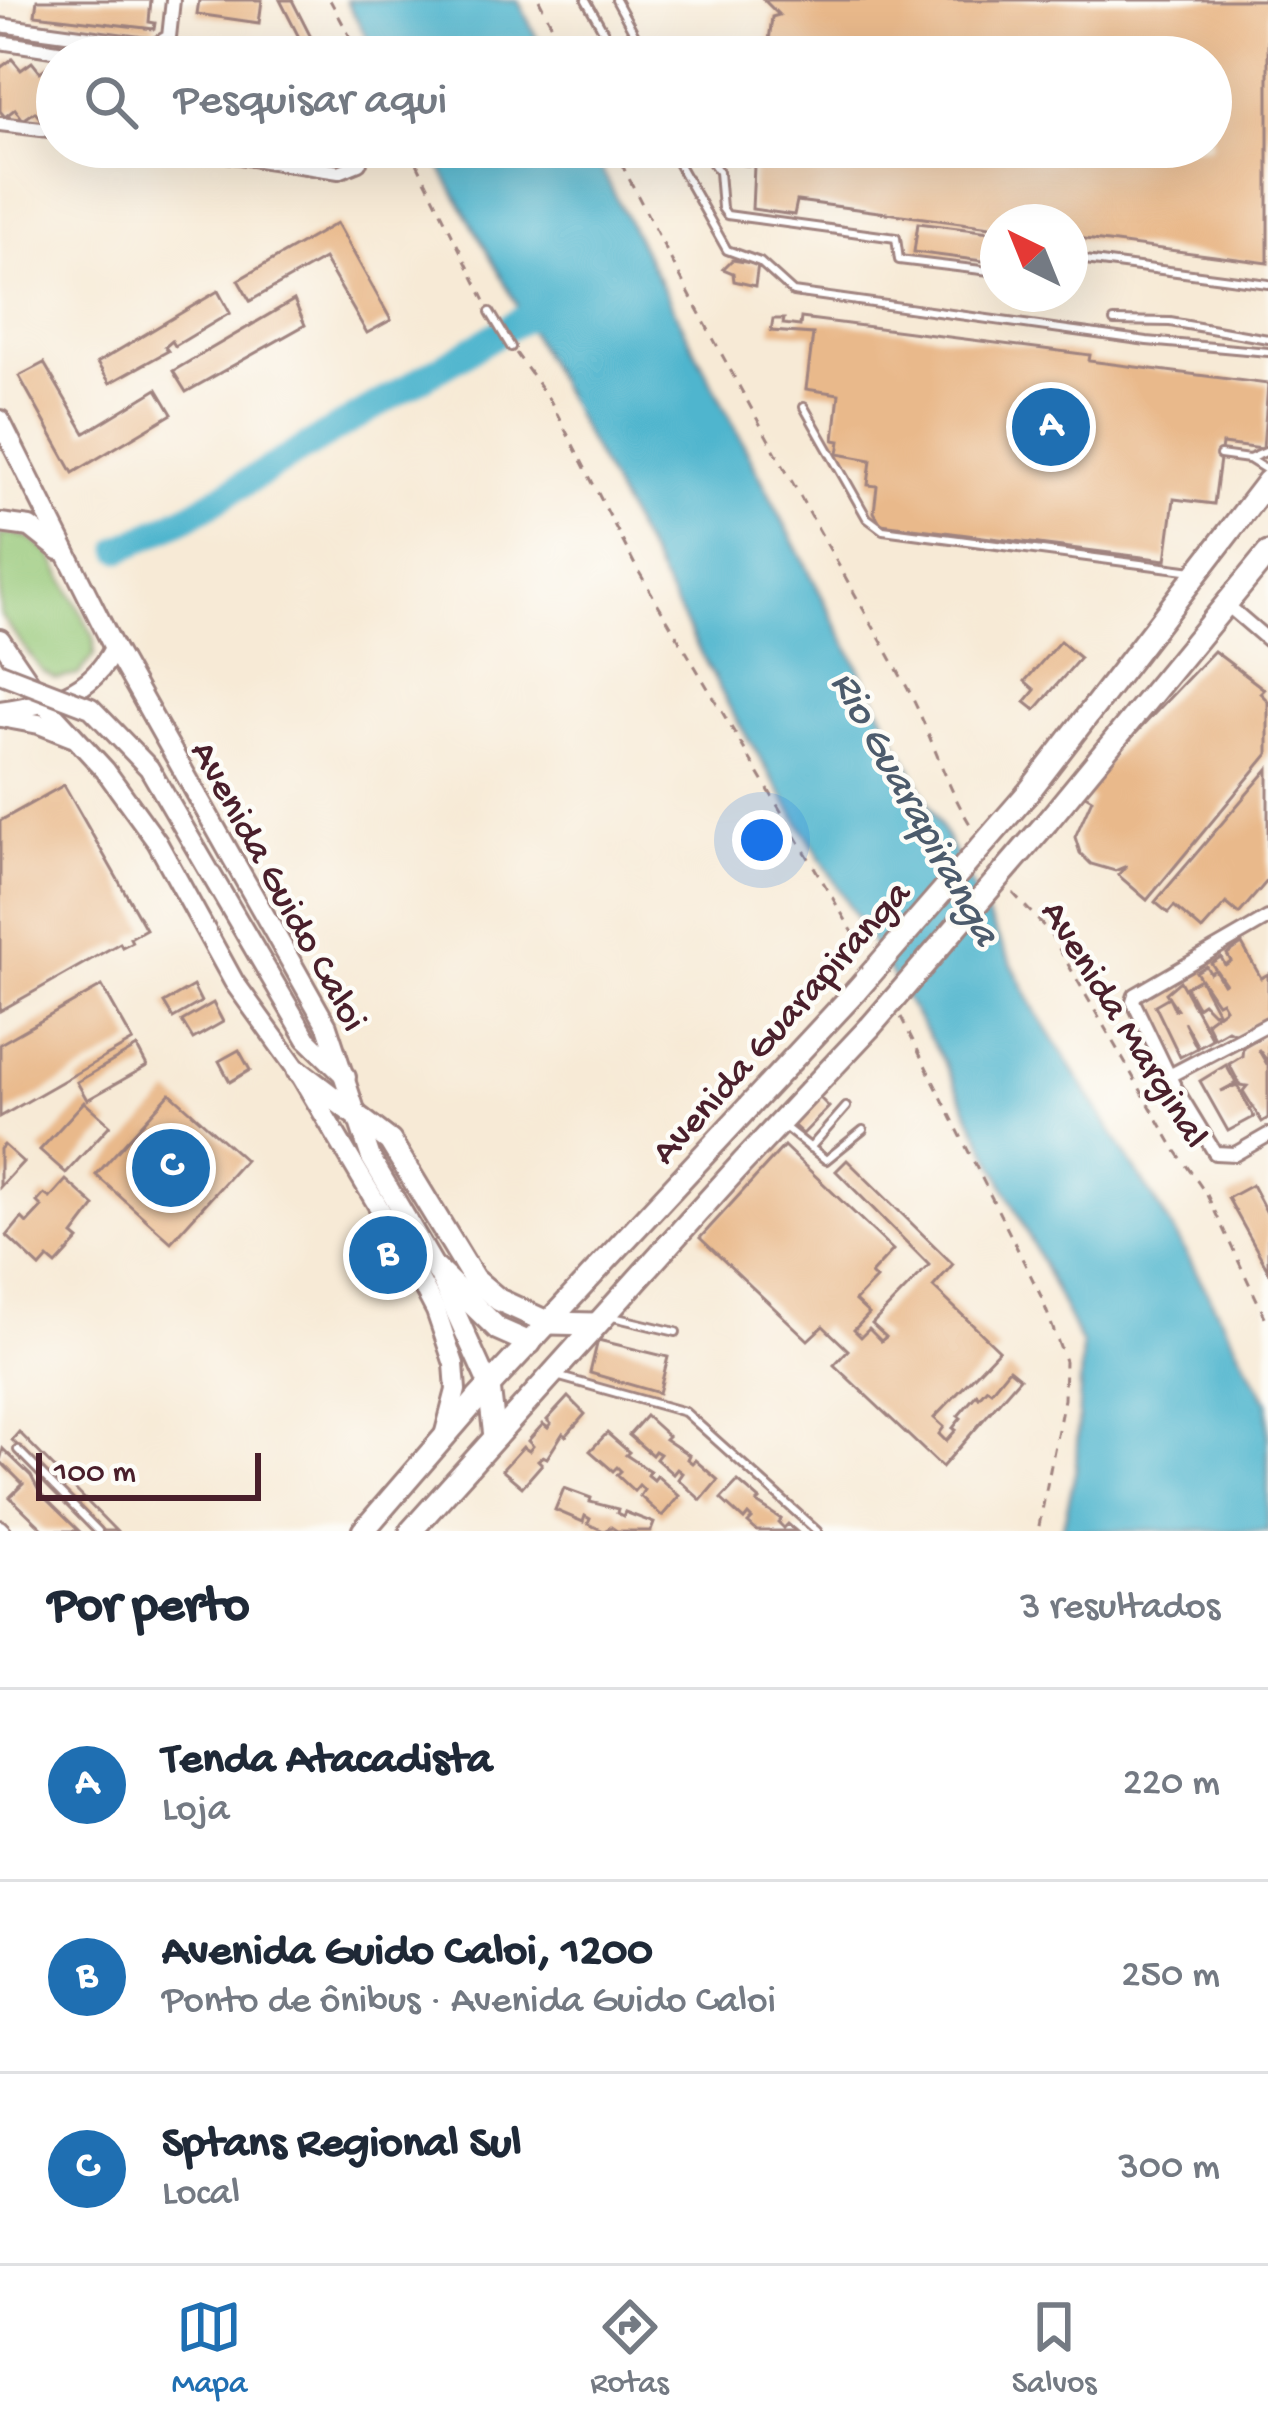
<!DOCTYPE html>
<html lang="pt">
<head>
<meta charset="utf-8">
<style>
  :root { --surface:#fff; --page:#f2f2f3; --text:#1f2937; --muted:#747a83; --line:#e0e1e3; --accent:#1f6fb2 }
  body { margin:0; font-family:"Gochi Hand",sans-serif; background:var(--page); color:var(--text) }
  .compass { position:absolute; left:980px; top:204px; width:108px; height:108px; border-radius:50%; background:var(--surface); box-shadow:0 12px 48px #0002; rotate:317deg }
  .scale { position:absolute; left:36px; bottom:30px; width:225px; box-sizing:border-box; padding-left:12px; border:6px solid #4a1f2b; border-top:0; font-size:33px; line-height:42px; white-space:nowrap; color:#4a1f2b; -webkit-text-stroke:9px #fdfcf7; paint-order:stroke }
  .you { position:absolute; left:762px; top:840px; width:42px; height:42px; margin:-30px; border:9px solid #fff; border-radius:50%; background:#1a73e8; box-shadow:0 0 0 18px #1a73e833 }
  .badge { display:grid; place-items:center; width:78px; height:78px; border-radius:50%; background:var(--accent); color:#fff; font-size:39px; font-weight:700 }
  .pin { position:absolute; translate:-50% -50%; border:6px solid #fff; box-shadow:0 3px 12px #0006 }
  .list { margin:0; padding:0; list-style:none }
  h2 { display:flex; justify-content:space-between; align-items:center; height:156px; margin:0; padding:0 48px; font-size:51px }
  h2 small { font-size:39px; font-weight:400; color:var(--muted) }
  .list li { display:grid; grid-template-columns:78px 1fr auto; gap:36px; align-items:center; box-sizing:border-box; height:192px; padding:0 48px; border-top:3px solid var(--line) }
  .list b { display:block; font-size:45px; white-space:nowrap }
  .list p { margin:0; font-size:39px; white-space:nowrap; color:var(--muted) }
  .list em { font-size:39px; font-style:normal; color:var(--muted) }
  .icon { flex:none; width:66px; height:66px; fill:none; stroke:currentColor; stroke-width:2; stroke-linecap:round; stroke-linejoin:round }
  .map { position:relative; flex:none; width:1268px; height:1531px; overflow:hidden }
  .search { position:absolute; background:var(--surface); box-shadow:0 12px 48px #0002; left:36px; right:36px; top:36px; height:132px; display:flex; align-items:center; gap:30px; box-sizing:border-box; padding:0 42px; border-radius:66px; color:var(--muted); font-size:45px }
  .sheet { height:732px; background:var(--surface) }
  nav { display:flex; justify-content:space-around; align-items:center; box-sizing:border-box; height:168px; border-top:3px solid var(--line); background:var(--surface); font-size:33px; color:var(--muted) }
  nav a { display:grid; justify-items:center; gap:6px }
  nav .on { color:var(--accent) }
  .map>svg:first-child { display:block }
  .green { fill:#96c878; stroke:#707452; stroke-width:3 }
  .water { fill:#50b5ce; stroke:#4d6a7c; stroke-width:3 }
  .lines { fill:none; stroke-linecap:round; stroke-linejoin:round }
  .river { stroke:#50b5ce; stroke-width:27 }
  .building { fill:#e9b98b }
  .service-casing { stroke:#a08480; stroke-width:12 }
  .minor-casing { stroke:#a08480; stroke-width:18 }
  .secondary-casing { stroke:#a08480; stroke-width:24 }
  .primary-casing { stroke:#a08480; stroke-width:27 }
  .path { stroke:#a08480; stroke-width:3; stroke-dasharray:9 9; stroke-linecap:butt }
  .service { stroke:#fff; stroke-width:6 }
  .minor { stroke:#fff; stroke-width:12 }
  .secondary { stroke:#fff; stroke-width:18 }
  .primary { stroke:#fff; stroke-width:21 }
  .secondary-bridge-casing { stroke:#a08480; stroke-width:24; stroke-linecap:butt }
  .primary-bridge-casing { stroke:#a08480; stroke-width:27; stroke-linecap:butt }
  .secondary-bridge { stroke:#fff; stroke-width:18 }
  .primary-bridge { stroke:#fff; stroke-width:21 }
  .labels { text-anchor:middle; stroke-width:9; stroke-linejoin:round; paint-order:stroke }
  .street-label { font-size:39px; fill:#4a1f2b; stroke:#fdfcf7 }
  .water-label { font-size:42px; font-style:italic; fill:#4c5b6c; stroke:#fdfcf7 }
</style>
</head>
<body>
<div class="map">
<svg width="1268" height="1531" viewBox="0 0 1268 1531">
  <rect width="100%" height="100%" fill="#fdfcf7"/>
  <filter id="ink" filterUnits="userSpaceOnUse"><feTurbulence type="fractalNoise" baseFrequency=".00833" numOctaves="2"/><feDisplacementMap in="SourceGraphic" scale="24" xChannelSelector="R" yChannelSelector="G"/><feConvolveMatrix kernelMatrix="1 2 1 2 8 2 1 2 1" color-interpolation-filters="sRGB"/></filter>
  <filter id="wash" filterUnits="userSpaceOnUse"><feTurbulence type="fractalNoise" baseFrequency=".004" numOctaves="4" result="noise"/><feDisplacementMap in="SourceGraphic" scale="48" xChannelSelector="R" yChannelSelector="G"/><feGaussianBlur stdDeviation="2.7" result="paint"/><feColorMatrix in="noise" values="0 0 0 0 0 0 0 0 0 0 0 0 0 0 0 0 0 1.4 0 .05"/><feComposite in="paint" operator="in"/></filter>
  <g filter="url(#wash)">
    <rect width="100%" height="100%" fill="#f7ead6"/>
    <path class="green" d="M13,534L29,538L50,553L94,637V656L78,675L57,679L42,671L0,615V535Z"/>
    <g class="water">
      <path d="M346,0H518L546,57H378Z"/>
      <path d="M429,147H590L1037,1013L1172,1228L1268,1403V1531H1062L1076,1469L1082,1345L943,1060L732,712L505,283Z"/>
    </g>
    <g class="lines">
      <path class="river" d="M121,549L189,516L555,300"/>
    </g>
    <g id="blocks">
      <g class="building">
        <path d="M37,0H151L149,22L155,23L154,29L35,15Z"/>
        <path d="M199,0H262L259,23L197,14Z"/>
        <path d="M280,0H292L321,57H309Z"/>
        <path d="M764,0H1268V263L1070,237V222H998V228L797,201L794,215L752,209L754,166L743,165L745,147H1211V57H767L772,17L779,15Z"/>
        <path d="M12,59L21,70L32,62L40,72L51,64L57,73V118L54,114L43,122L35,112L23,120L15,109L5,117L0,111V68Z"/>
        <path d="M337,223L391,320L367,333L324,259L250,301L238,280Z"/>
        <path d="M918,223L998,233V263L914,252Z"/>
        <path d="M732,260L758,264L755,286L734,281L733,273L723,269Z"/>
        <path d="M218,291L230,313L175,346L172,341L165,347L168,351L110,383L97,363Z"/>
        <path d="M294,300L305,325L186,392L173,371Z"/>
        <path d="M801,318L1090,355L1089,361L1268,384L1263,449L1222,444L1214,504L1174,499L1166,560L881,524L874,512L877,486L868,485L871,460L838,454L840,441L834,440L839,394L806,389L813,334L771,331L773,319H784L783,324L800,326Z"/>
        <path d="M44,363L85,433L157,389L172,414L73,473L19,376Z"/>
        <path d="M1060,641L1080,658L1035,710L1025,702L1035,690L1025,681Z"/>
        <path d="M1214,651L1264,689L1260,693L1268,701V754L1147,900L1118,875L1127,866L1115,871L1091,864L1080,853L1075,837L1092,799L1080,792Z"/>
        <path d="M1268,769V880L1239,914L1226,903L1202,930L1174,906L1168,913L1155,902Z"/>
        <path d="M64,785L146,929L130,938L132,942L122,947L120,943L0,1011V821Z"/>
        <path d="M1242,944L1261,978L1268,974V1016L1236,1034L1228,1030L1214,1038L1206,1022L1225,1008L1221,1001L1217,1003L1196,972L1206,966L1210,973L1215,970L1223,984L1225,983L1211,963L1221,957L1225,965L1231,961L1227,954Z"/>
        <path d="M1200,979L1217,1011L1213,1013L1203,1003L1197,1007L1186,987Z"/>
        <path d="M1180,981L1212,1039L1198,1047L1184,1022L1197,1048L1180,1057L1155,1005L1169,997L1175,1010L1177,1009L1166,993Z"/>
        <path d="M102,986L133,1041L0,1117V1044Z"/>
        <path d="M193,986L201,1002L173,1018L164,1003Z"/>
        <path d="M213,1003L223,1022L193,1039L182,1021Z"/>
        <path d="M1268,1033V1062L1258,1049L1268,1066V1118L1262,1122L1243,1091L1247,1086L1240,1085L1229,1064L1242,1056L1243,1047Z"/>
        <path d="M137,1047L147,1066L87,1100L77,1082Z"/>
        <path d="M239,1050L250,1070L230,1082L219,1061Z"/>
        <path d="M1226,1065L1236,1083L1221,1091L1237,1085L1254,1117L1228,1131L1200,1081Z"/>
        <path d="M170,1093L245,1160L171,1242L96,1175Z"/>
        <path d="M819,1097L829,1107L803,1134L793,1125Z"/>
        <path d="M84,1102L110,1125L66,1173L40,1150Z"/>
        <path d="M4,1145L23,1162L0,1187V1149Z"/>
        <path d="M784,1146L893,1250L871,1274L876,1279L855,1301L869,1314L854,1330L861,1337L869,1329L881,1341L886,1337L872,1324L929,1265L836,1171L847,1160L953,1264L933,1287L999,1350L934,1418L944,1427L939,1434L946,1441L956,1430L953,1428L961,1418L958,1416L977,1394L979,1397L987,1388L991,1391L1009,1369L1020,1378L942,1467L834,1365L848,1350L823,1326L808,1340L700,1238Z"/>
        <path d="M66,1180L95,1206L73,1235L79,1240L56,1265L48,1258L40,1267L7,1236L22,1218L27,1223L42,1207L37,1202L44,1194L50,1198Z"/>
        <path d="M1252,1185L1268,1215V1270L1228,1198Z"/>
        <path d="M598,1340L668,1357L659,1393L590,1373Z"/>
        <path d="M568,1397L585,1414L566,1436L563,1433L547,1458L543,1456L538,1460L542,1464L522,1487L502,1470L523,1447L529,1451L533,1446L528,1441L543,1424L548,1428L551,1424L547,1420Z"/>
        <path d="M646,1416L668,1436L665,1439L689,1455L687,1459L692,1463L695,1460L718,1480L701,1500L678,1479L682,1473L677,1469L673,1474L656,1459L660,1454L655,1451L652,1455L629,1435Z"/>
        <path d="M19,1432L116,1531H104L12,1440Z"/>
        <path d="M607,1433L629,1452L626,1455L650,1471L648,1475L654,1480L657,1476L679,1496L662,1516L640,1496L644,1490L639,1485L634,1491L617,1475L621,1471L617,1467L613,1471L590,1451Z"/>
        <path d="M3,1449L31,1476L40,1493L79,1531H45L10,1497L23,1484L0,1461Z"/>
        <path d="M738,1481L760,1500L757,1503L781,1519L779,1523L784,1528L788,1524L796,1531H757L748,1523L752,1519L748,1515L744,1520L721,1499Z"/>
        <path d="M564,1488L591,1498L590,1502L618,1509L617,1513L623,1516L625,1512L654,1523L651,1531H617L611,1527L604,1531L588,1524L590,1519L585,1516L583,1522L555,1510Z"/>
      </g>
    </g>
  </g>
  <g filter="url(#ink)">
    <use href="#blocks" fill-opacity="0" stroke="#a08480" stroke-width="3"/>
    <g class="lines">
      <defs>
        <g id="service">
          <path d="M586,0L618,57"/>
          <path d="M616,0L647,57"/>
          <path d="M669,147L727,250L760,262L793,292L1147,341L1268,352"/>
          <path d="M701,147L719,172L722,208L727,215L896,238L899,260L998,272"/>
          <path d="M1070,258L1268,284"/>
          <path d="M490,312L511,347"/>
          <path d="M1114,321L1170,322L1268,339"/>
          <path d="M804,407L867,518L883,530L1193,571"/>
          <path d="M1220,455L1249,459L1268,471"/>
          <path d="M1249,459L1268,451"/>
          <path d="M782,1125L826,1160L863,1130"/>
          <path d="M810,1148L846,1107"/>
          <path d="M613,1317L676,1332"/>
          <path d="M560,1377L685,1412L817,1531"/>
          <path d="M18,1450L98,1531"/>
        </g>
        <g id="minor">
          <path d="M0,25L154,46L169,37L173,0"/>
          <path d="M0,42L97,57"/>
          <path d="M0,124L57,131"/>
          <path d="M172,147L339,172L359,164L367,147"/>
          <path d="M1226,604L1268,640"/>
          <path d="M1268,918L1135,995L1133,1001L1173,1084L1215,1153L1235,1154L1268,1135"/>
          <path d="M1169,1076L1268,1024"/>
          <path d="M0,1527L4,1531"/>
        </g>
        <g id="secondary">
          <path d="M0,420L114,648L327,1026L371,1158L436,1269L489,1386"/>
          <path d="M0,523L30,527L59,550"/>
          <path d="M0,639L45,705L105,770L157,842L234,982L298,1071L403,1248L436,1311L454,1364L456,1390L444,1436"/>
          <path d="M0,711C49,704 91,695 114,648"/>
          <path d="M1,717L39,724L72,737"/>
          <path d="M307,1039L346,1077"/>
        </g>
        <g id="primary">
          <path d="M1027,794L1268,481"/>
          <path d="M1047,822L1268,553"/>
          <path d="M298,1071L390,1141L474,1279L499,1300L549,1323L596,1324"/>
          <path d="M436,1269L498,1329L530,1343"/>
          <path d="M489,1386L495,1437"/>
          <path d="M363,1531L477,1399L856,991"/>
          <path d="M411,1531L742,1163L870,1027"/>
        </g>
      </defs>
      <use href="#service" class="service-casing"/>
      <use href="#minor" class="minor-casing"/>
      <use href="#secondary" class="secondary-casing"/>
      <use href="#primary" class="primary-casing"/>
      <g class="path">
        <path d="M330,0L361,57"/>
        <path d="M539,0L568,57"/>
        <path d="M409,147L485,301"/>
        <path d="M613,147C704,328 804,503 903,680C930,728 943,782 973,829"/>
        <path d="M516,353L551,402L636,567L864,951"/>
        <path d="M1013,893L1050,933L1176,1151L1207,1195L1268,1323"/>
        <path d="M901,1017L1041,1296L1065,1361L1064,1399L1038,1531"/>
      </g>
      <use href="#service" class="service"/>
      <use href="#minor" class="minor"/>
      <use href="#secondary" class="secondary"/>
      <use href="#primary" class="primary"/>
      <defs>
        <path id="secondary-bridge" d="M0,673L91,708L149,768L307,1039"/>
        <g id="primary-bridge">
          <path d="M856,991L1027,794"/>
          <path d="M870,1027L1047,822"/>
        </g>
      </defs>
      <use href="#secondary-bridge" class="secondary-bridge-casing"/>
      <use href="#primary-bridge" class="primary-bridge-casing"/>
      <use href="#secondary-bridge" class="secondary-bridge"/>
      <use href="#primary-bridge" class="primary-bridge"/>
    </g>
  </g>
  <g class="labels">
    <g class="street-label">
      <text transform="translate(282 884) rotate(61)" y="14">Avenida Guido Caloi</text>
      <text transform="translate(778 1020) rotate(-48)" y="14">Avenida Guarapiranga</text>
      <text transform="translate(1128 1022) rotate(58)" y="14">Avenida Marginal</text>
    </g>
    <g class="water-label">
      <text transform="translate(919 806) rotate(61)" y="15">Rio Guarapiranga</text>
    </g>
  </g>
</svg>
<svg class="compass" viewBox="-18 -18 36 36"><path d="M0-13l5 13h-10z" fill="#e53935"/><path d="M0 13l5-13h-10z" fill="#747a83"/></svg>
<div class="scale">100 m</div>
<div class="you"></div>
<div class="pin badge" style="left:1051px;top:427px">A</div>
<div class="pin badge" style="left:388px;top:1255px">B</div>
<div class="pin badge" style="left:171px;top:1168px">C</div>
<div class="search"><svg class="icon" aria-label="search" viewBox="0 0 24 24"><circle cx="10" cy="10" r="6"/><path d="M15 15l6 6"/></svg>Pesquisar aqui</div>
</div>
<section class="sheet">
<h2>Por perto<small>3 resultados</small></h2>
<ul class="list">
<li><span class="badge">A</span><div><b>Tenda Atacadista</b><p>Loja</p></div><em>220 m</em></li>
<li><span class="badge">B</span><div><b>Avenida Guido Caloi, 1200</b><p>Ponto de ônibus · Avenida Guido Caloi</p></div><em>250 m</em></li>
<li><span class="badge">C</span><div><b>Sptans Regional Sul</b><p>Local</p></div><em>300 m</em></li>
</ul>
</section>
<nav>
<a class="on"><svg class="icon" aria-label="map" viewBox="0 0 24 24"><path d="M3 6l6-2 6 2 6-2v14l-6 2-6-2-6 2zM9 4v14M15 6v14"/></svg>Mapa</a>
<a><svg class="icon" aria-label="directions" viewBox="0 0 24 24"><path d="M12 3l9 9-9 9-9-9zM9 14v-3h6M13 9l2 2-2 2"/></svg>Rotas</a>
<a><svg class="icon" aria-label="saved" viewBox="0 0 24 24"><path d="M7 4h10v16l-5-4-5 4z"/></svg>Salvos</a>
</nav>
</body>
</html>
